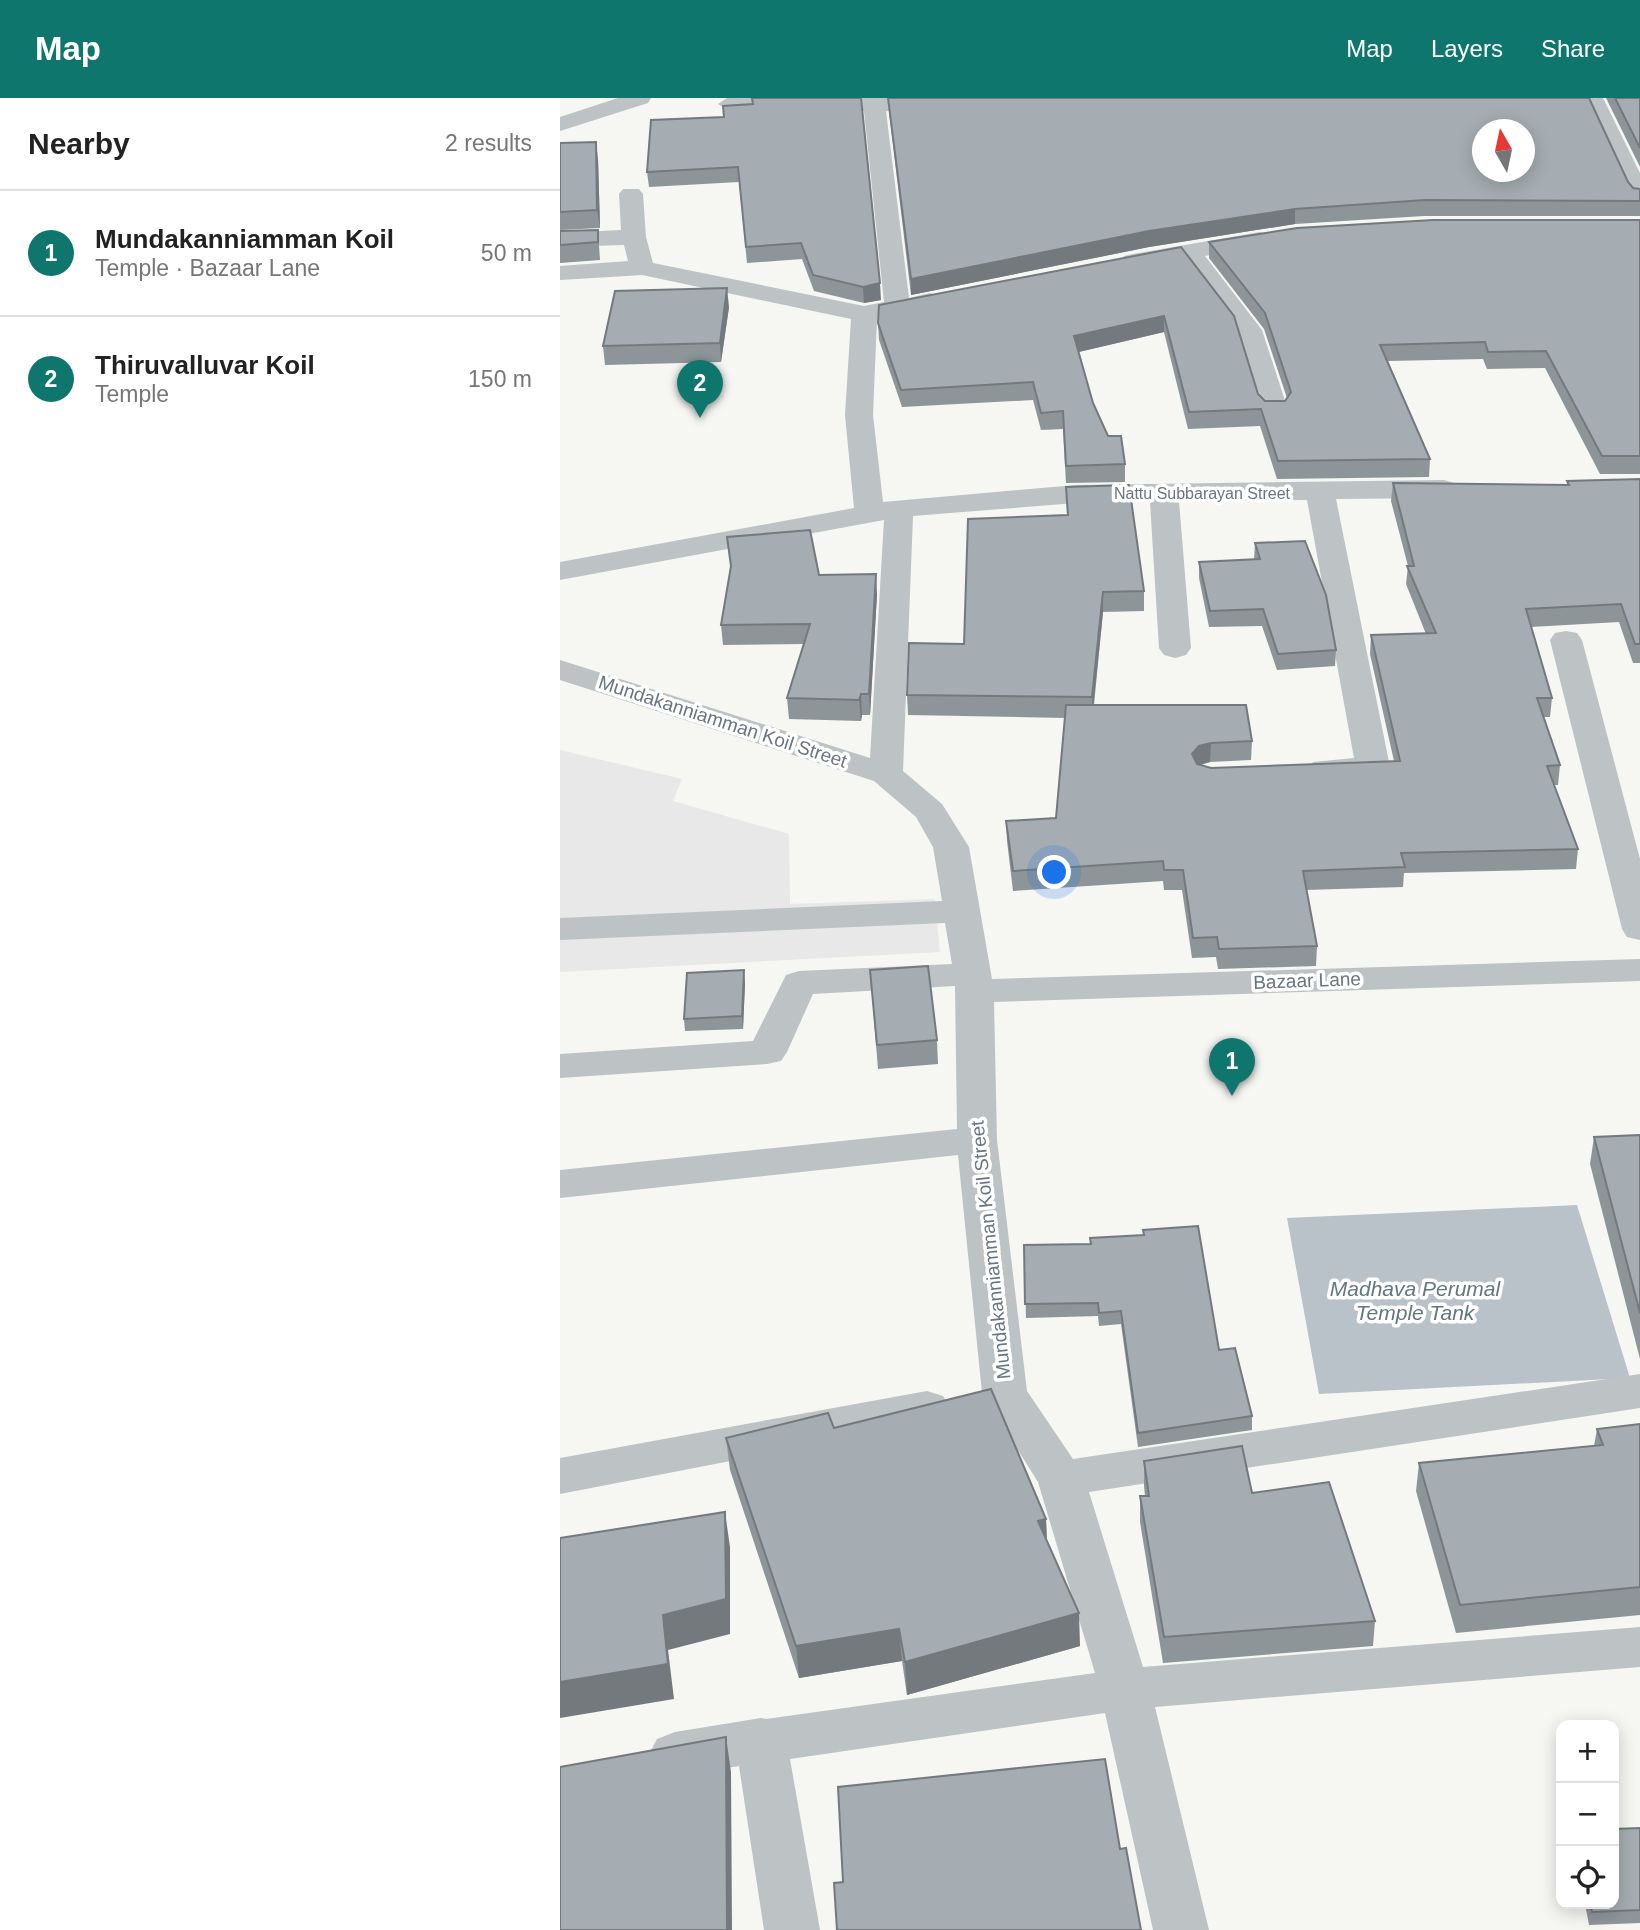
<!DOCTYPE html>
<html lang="en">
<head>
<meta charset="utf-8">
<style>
  :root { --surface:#fff; --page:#f2f2f2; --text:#222; --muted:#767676; --line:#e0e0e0; --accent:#0f766e }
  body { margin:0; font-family:Arial,sans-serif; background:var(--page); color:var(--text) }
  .controls { position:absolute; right:21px; bottom:21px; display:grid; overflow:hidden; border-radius:14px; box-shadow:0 4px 18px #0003 }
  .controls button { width:63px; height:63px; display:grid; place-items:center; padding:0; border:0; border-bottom:2px solid var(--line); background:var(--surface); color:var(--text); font:35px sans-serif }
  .compass { position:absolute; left:912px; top:21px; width:63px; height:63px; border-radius:50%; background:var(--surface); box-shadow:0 4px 18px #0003; rotate:351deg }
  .you { position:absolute; left:495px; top:775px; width:24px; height:24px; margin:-18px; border:5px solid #fff; border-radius:50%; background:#1a73e8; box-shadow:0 0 0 10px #1a73e833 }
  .badge { display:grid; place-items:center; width:46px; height:46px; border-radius:50%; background:var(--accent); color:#fff; font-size:23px; font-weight:700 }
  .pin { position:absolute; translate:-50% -58px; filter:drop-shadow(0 2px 4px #0008) }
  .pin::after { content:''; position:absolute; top:37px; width:24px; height:21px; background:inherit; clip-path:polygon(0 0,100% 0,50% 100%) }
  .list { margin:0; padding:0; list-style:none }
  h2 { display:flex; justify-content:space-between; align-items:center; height:91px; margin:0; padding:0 28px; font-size:30px }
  h2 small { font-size:23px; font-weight:400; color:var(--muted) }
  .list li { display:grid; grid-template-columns:46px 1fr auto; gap:21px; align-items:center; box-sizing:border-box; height:126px; padding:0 28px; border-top:2px solid var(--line) }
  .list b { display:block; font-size:26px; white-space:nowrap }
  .list p { margin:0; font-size:23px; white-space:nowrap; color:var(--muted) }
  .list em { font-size:23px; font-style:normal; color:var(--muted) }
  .icon { flex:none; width:38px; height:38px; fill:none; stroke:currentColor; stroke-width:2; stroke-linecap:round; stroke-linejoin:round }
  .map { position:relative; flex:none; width:1080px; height:1832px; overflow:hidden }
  header { display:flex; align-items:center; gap:42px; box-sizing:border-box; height:98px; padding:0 35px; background:var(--accent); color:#fff }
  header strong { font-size:33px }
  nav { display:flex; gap:38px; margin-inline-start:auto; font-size:24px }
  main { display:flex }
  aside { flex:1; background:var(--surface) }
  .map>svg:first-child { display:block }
  .built { fill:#e7e8e7 }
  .water { fill:#b9c2c8 }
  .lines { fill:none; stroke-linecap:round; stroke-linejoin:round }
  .minor { fill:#bdc2c5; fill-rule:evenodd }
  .wall { fill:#8e9599 }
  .shaded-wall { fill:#74797d }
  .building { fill:#a5adb2; stroke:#74797d; stroke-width:2; fill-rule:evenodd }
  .labels { text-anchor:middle; stroke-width:7; stroke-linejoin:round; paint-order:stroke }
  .far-street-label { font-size:16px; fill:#677682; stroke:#fff }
  .street-label { font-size:19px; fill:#677682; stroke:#fff }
  .water-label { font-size:21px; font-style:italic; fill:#63777f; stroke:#fff }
</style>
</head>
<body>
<header>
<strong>Map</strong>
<nav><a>Map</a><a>Layers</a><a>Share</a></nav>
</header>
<main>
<aside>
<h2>Nearby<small>2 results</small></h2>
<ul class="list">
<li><span class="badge">1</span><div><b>Mundakanniamman Koil</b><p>Temple · Bazaar Lane</p></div><em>50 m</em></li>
<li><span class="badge">2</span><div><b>Thiruvalluvar Koil</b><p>Temple</p></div><em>150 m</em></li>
</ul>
</aside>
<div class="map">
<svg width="1080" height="1832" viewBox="0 0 1080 1832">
  <rect width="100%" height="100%" fill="#f6f6f3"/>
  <path class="built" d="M0,652L122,681L113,703L229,736L230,806L375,801L380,854L0,874Z"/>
  <path class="water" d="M1017,1107L1070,1280L759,1296L727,1120Z"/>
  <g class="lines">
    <g class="minor">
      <path d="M58,0H91L88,5L0,33V19Z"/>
      <path d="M167,0H382L391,6L380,13H326L349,200L370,195L379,198L383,203L379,208L317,221L313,317L323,404L516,387L884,382L894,385L898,391L894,397L884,400L776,401L830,669L825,676C803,682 775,684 753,678L748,671L753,664L794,660L747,402L619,403L631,550L626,557L615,560L604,557L599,550L590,404L516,405L353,418L343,673L382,706L409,749L432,881L1080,861V883L434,904L437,1042L467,1293L513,1361L1080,1276V1310L529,1394L583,1569L1080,1529V1569L595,1609L649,1832H593L545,1615L230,1661L260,1832H204L179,1668L115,1678L97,1671L89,1656L97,1641L115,1634L201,1620L206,1621L535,1575L478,1384L422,1295L398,1057L0,1100V1072L397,1031L395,888L253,896L227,954L221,963L207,966L0,980V956L193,943L226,877L239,873L392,866L385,825L0,842V820L382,803L373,749L356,719L314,683L0,582V562L310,660L324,422L0,482V464L294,410L285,317L291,221L82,177L0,182V168L68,163L64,147L0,149V135L61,132L59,96L63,91H79L83,96L86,139L93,165L304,208L324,204L304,13H169L158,6Z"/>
      <path d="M1021,0H1043L1080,75V105L1072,103L1068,98Z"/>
      <path d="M700,134L709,136L712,141L709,146L645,158L702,232L728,312L724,318H704L700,312L676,233L622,162L573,170L564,168L561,163L564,158L573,156Z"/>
      <path d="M1006,533L1017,535L1022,542L1080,761V842L1067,839L1062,831L990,542L995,535Z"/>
      <path d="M367,1293L383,1298L390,1310L383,1322L0,1396V1360Z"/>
    </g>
  </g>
  <g class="wall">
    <path d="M328,0L1068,84L1073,90L1080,91V118H864L735,126L589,149L351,197L329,14Z"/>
    <path d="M1046,0H1080V69Z"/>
    <path d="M164,19L321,202L304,205L254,193L242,161L187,165L179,84L89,89L87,74Z"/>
    <path d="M0,45L38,61L40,130L0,132Z"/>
    <path d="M1080,122V376H1040L985,270L927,271L923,261L828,263L870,361L869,379L717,381L700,328L628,331L604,234L519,254L533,305L548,338L565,366V384L506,385L503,331L481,332L473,302L342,309L319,242L318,225L621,149L698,296L705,303H725L727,300L704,231L649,160V144Z"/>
    <path d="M38,132L40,162L0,165V133Z"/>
    <path d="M169,209L161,264L45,267L43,248Z"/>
    <path d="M1080,381V565H1073L1059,524L971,529L992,600L990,619H984L1000,667L998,687H994L1018,751L1016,771L844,775L843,789L746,792L757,848L756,868L658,871L656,859L632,860L622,792H604L603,783L453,793L447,743L446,723L496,720L505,620L348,617L347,597L404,546L507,417L506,389L584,493V513L543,514L534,607L692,643L691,662L650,664L641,667L651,670L834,663L810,556L811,537L866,536L846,486L848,468L831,403L833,385L1007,387V383Z"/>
    <path d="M167,439L259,477L317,496L310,617H302L301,623L229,621L227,600L244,546L163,547L161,527L171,472Z"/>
    <path d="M695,445L776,552L775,568L717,572L702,528L649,529L639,480V464L694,462Z"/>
    <path d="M310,872L377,942L378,966L318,971Z"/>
    <path d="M185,885L183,931L125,933L124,921Z"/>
    <path d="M1080,1037V1261L1030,1066L1034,1039Z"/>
    <path d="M583,1132L659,1252L692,1318V1332L578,1349L561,1226L539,1228L538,1218L466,1220L464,1147L530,1146V1140L583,1137Z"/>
    <path d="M1080,1326V1517L896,1535L856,1393L859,1365L1034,1348L1037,1331Z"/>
    <path d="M274,1330L486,1421L487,1442L520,1548L347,1597L342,1563L239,1580L170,1372L166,1340Z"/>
    <path d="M584,1363L692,1395L815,1523L813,1548L603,1565L580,1424V1398H585L584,1388Z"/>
    <path d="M1080,1730V1825L1029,1827L1025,1806H1054Z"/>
  </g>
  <g class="shaded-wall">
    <path d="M36,44L38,61L40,130L37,112Z"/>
    <path d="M735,111V126L589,149L351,197V181L589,133Z"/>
    <path d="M320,185L321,202L304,205L303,189Z"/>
    <path d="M167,190L169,209L161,264L160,245Z"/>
    <path d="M604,218V234L514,255V238Z"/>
    <path d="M316,476L317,496L310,617L309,596Z"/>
    <path d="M543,494V514L532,620V599Z"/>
    <path d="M301,596L302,617L301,623L299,602Z"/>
    <path d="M651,645L650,664L638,667L632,656L639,648Z"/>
    <path d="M184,872L185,885L183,931L182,918Z"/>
    <path d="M165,1414L170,1449V1536L108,1552L114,1601L0,1620V1584L103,1517Z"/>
    <path d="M486,1421L487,1454L478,1423Z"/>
    <path d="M519,1515L520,1548L347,1597L345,1564Z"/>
    <path d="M339,1531L342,1563L239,1580L236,1548Z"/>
    <path d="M166,1639L171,1674L172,1832H167Z"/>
  </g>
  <g class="building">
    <path d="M192,0H301L320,185L303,189L253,177L241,145L186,149L178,69L87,74L91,22L164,19L163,8L193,6Z"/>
    <path d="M328,0H1029L1068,84L1073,90L1080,91V103L865,102L735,111L589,133L351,181ZM922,32H964V74H922Z"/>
    <path d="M1055,0H1080V50Z"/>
    <path d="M36,44L37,112L0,114V45Z"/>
    <path d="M873,122H1080V358H1042L986,253L928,254L925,244L820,247L870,361L718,363L701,311L629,314L604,218L514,238L533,305L548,338H561L565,366L506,368L503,313L481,315L473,284L341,292L318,225L319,207L621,149L674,218L698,296L705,303H725L731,294L705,215L649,144L737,130Z"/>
    <path d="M38,132V144L0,147V133Z"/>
    <path d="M167,190L160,245L43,248L55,193Z"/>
    <path d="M1080,381V546H1075L1061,506L966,511L992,600H977L1000,667L987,668L1018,751L841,755L845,769L743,773L757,848L659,851L657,839L633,840L623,772H604L603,763L453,773L446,723L496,720L506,607H686L692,643L651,645L639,648L632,656L637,666L651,670L840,663L811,537L876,535L847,468H854L833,385L1009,387L1007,383Z"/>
    <path d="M569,387L584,493L543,494L532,599L347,597L349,545L404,546L408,421L508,417L506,389Z"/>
    <path d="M250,432L259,477L316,476L309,596H301L299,602L227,600L250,526L161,527L171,468L167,439Z"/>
    <path d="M745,443L766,497L776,552L718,556L703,511L650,513L639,464L700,461L695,445Z"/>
    <path d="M368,868L377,942L317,947L310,872Z"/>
    <path d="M184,872L182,918L124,921L127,875Z"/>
    <path d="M1080,1037V1215L1034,1039Z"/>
    <path d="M638,1128L659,1252L675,1250L692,1318L578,1335L561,1213L539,1215L538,1205L465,1206L464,1147L531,1146L530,1140L584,1137L583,1132Z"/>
    <path d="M431,1291L486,1421L478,1423L519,1515L345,1564L339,1531L236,1548L166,1340L268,1315L274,1330Z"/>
    <path d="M1080,1326V1489L900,1507L859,1365L1043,1347L1037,1331Z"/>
    <path d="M682,1348L692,1395L769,1384L815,1523L604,1539L580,1398H589L584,1363Z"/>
    <path d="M165,1414L166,1501L103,1517L108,1566L0,1584V1440Z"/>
    <path d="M166,1639L167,1832H0V1669Z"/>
    <path d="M545,1661L560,1751L566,1750L581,1832H277L274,1785L283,1784L278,1689Z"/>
    <path d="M1080,1730V1812L1032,1814L1030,1806H1054V1731Z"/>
  </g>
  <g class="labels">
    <g class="far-street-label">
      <text x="642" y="401">Nattu Subbarayan Street</text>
    </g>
    <g class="street-label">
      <text transform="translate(163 623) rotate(18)" y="7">Mundakanniamman Koil Street</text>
      <text transform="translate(747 882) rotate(-2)" y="7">Bazaar Lane</text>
      <text transform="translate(430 1152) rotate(-96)" y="7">Mundakanniamman Koil Street</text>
    </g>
    <g class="water-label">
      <text x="855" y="1198">Madhava Perumal<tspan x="855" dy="24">Temple Tank</tspan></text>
    </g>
  </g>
</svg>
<div class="controls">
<button>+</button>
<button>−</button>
<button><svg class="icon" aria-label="locate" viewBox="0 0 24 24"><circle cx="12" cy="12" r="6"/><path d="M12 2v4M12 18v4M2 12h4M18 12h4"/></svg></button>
</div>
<svg class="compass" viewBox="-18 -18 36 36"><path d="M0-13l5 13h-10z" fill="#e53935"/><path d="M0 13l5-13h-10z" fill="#767676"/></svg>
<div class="you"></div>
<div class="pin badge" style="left:672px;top:998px">1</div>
<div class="pin badge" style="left:140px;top:320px">2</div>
</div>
</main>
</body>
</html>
